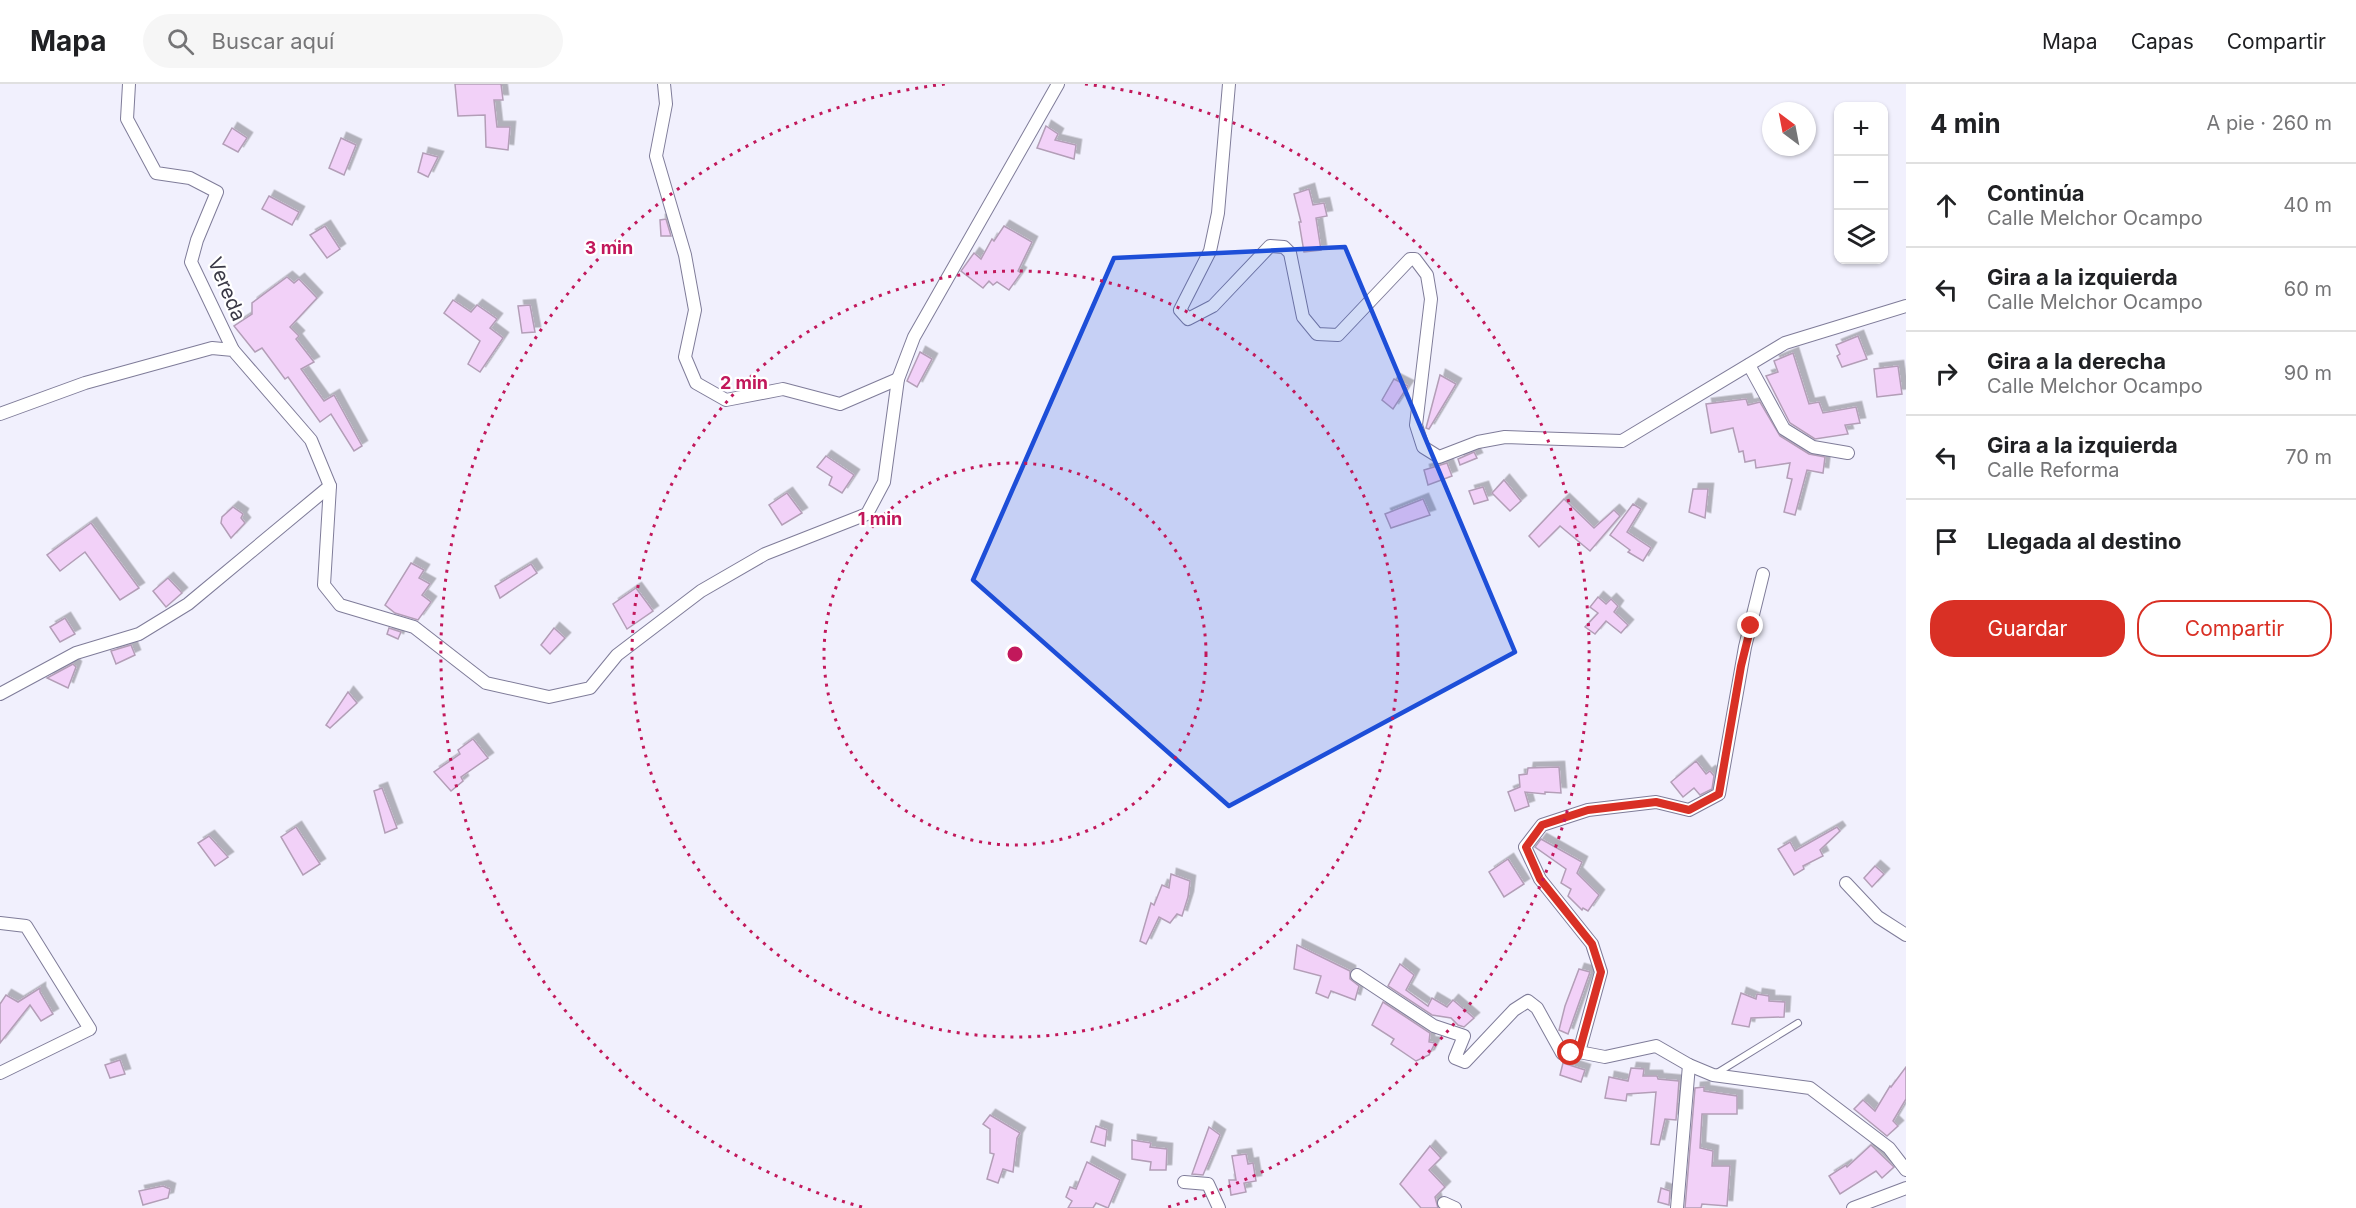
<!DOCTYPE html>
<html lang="es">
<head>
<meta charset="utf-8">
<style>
  :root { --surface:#fff; --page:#f6f6f6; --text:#202124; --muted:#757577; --line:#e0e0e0; --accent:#d93025 }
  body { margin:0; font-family:Inter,sans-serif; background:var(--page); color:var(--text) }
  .controls { position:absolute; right:18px; top:18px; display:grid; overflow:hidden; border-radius:12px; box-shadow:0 2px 4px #0004 }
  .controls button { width:54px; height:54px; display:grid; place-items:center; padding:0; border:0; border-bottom:2px solid var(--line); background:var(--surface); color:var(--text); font:30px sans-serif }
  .compass { position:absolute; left:1762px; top:18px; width:54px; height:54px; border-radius:50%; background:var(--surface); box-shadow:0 2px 4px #0004; rotate:328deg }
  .stop { position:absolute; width:18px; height:18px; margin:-14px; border:4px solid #d93025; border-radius:50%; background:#fff }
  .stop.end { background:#d93025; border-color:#fff; box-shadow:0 2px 6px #0008 }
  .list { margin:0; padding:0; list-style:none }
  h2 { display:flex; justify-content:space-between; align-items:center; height:78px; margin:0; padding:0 24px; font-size:26px }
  h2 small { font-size:20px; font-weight:400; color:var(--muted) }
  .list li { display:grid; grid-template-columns:39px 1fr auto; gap:18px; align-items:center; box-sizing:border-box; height:84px; padding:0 24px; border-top:2px solid var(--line) }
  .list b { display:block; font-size:22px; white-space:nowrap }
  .list p { margin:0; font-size:20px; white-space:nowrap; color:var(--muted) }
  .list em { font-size:20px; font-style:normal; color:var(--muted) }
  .actions { display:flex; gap:12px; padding:18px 24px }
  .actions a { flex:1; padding:14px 0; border:2px solid var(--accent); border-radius:24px; text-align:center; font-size:21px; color:var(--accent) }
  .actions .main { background:var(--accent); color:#fff }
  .icon { flex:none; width:33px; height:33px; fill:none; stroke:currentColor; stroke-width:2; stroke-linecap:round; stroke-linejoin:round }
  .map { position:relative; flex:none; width:1906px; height:1124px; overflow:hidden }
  header { display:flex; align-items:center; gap:36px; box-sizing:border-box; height:84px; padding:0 30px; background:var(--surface); border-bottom:2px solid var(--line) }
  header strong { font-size:28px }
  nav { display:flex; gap:33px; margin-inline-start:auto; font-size:21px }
  .search { width:420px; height:54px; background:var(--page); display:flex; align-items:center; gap:15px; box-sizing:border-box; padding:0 21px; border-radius:33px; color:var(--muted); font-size:22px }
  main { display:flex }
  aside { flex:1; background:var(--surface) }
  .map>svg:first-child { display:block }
  .building { fill:#f2d1f8; stroke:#b39eb7; stroke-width:1.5; filter:url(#shadow) }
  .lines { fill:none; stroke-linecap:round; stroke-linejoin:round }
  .service-casing { stroke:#7f7c99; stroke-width:8 }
  .minor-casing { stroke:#7f7c99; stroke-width:14 }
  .service { stroke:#fff; stroke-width:6 }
  .minor { stroke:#fff; stroke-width:12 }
  .route { stroke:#d93025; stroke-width:8 }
  .marked { fill:#1d4ed8; fill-opacity:0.2; stroke:#1d4ed8; stroke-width:4.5; stroke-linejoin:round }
  .ring { fill:none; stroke:#c2185b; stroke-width:3; stroke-dasharray:3 6 }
  .labels { text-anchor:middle; stroke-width:4.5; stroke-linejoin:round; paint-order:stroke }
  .street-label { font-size:20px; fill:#393845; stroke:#fff }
  .centre { fill:#c2185b; stroke:#fff; stroke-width:3 }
  .ring-label { font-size:18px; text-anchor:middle; font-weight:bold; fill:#c2185b; stroke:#fff; stroke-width:4.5; stroke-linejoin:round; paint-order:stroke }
</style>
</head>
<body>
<header>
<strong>Mapa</strong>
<div class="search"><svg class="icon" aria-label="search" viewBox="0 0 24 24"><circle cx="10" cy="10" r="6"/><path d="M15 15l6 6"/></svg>Buscar aquí</div>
<nav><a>Mapa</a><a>Capas</a><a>Compartir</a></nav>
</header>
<main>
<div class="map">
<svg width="1906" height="1124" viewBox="0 0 1906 1124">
  <defs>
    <filter id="shadow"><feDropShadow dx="5.5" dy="-5.5" stdDeviation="0" flood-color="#0004"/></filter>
  </defs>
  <rect width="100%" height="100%" fill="#f1f0fd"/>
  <g class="building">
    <path d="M455,0H501L503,16H494L497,43H510L508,66L486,63L485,31L458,32Z"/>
    <path d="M1046,42L1058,50L1055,56L1076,61L1074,75L1037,64Z"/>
    <path d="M232,44L247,54L238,68L223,60Z"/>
    <path d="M341,54L356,61L344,91L329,84Z"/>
    <path d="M423,69L438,73L428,93L418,88Z"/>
    <path d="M1309,105L1313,121L1324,119L1327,132L1316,134L1321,166L1304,168L1299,138H1301L1294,110Z"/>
    <path d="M269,112L299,128L292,141L262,125Z"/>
    <path d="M666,135L671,152H661L660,136Z"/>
    <path d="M325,142L340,165L327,174L310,151Z"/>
    <path d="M1004,142L1032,158L1018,187L1021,189L1009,206L997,198L993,201L989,197L983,204L961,187L974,169L981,175L992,155L994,157Z"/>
    <path d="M287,193L294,199L299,195L317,214L290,243L299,252L296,255L314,278L301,285L324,317L334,311L362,362L354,367L331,330L320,338L288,293L285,295L262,264L255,268L234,242L252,230V219Z"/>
    <path d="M453,216L471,228L477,221L497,235L490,244L503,254L480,288L468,280L480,257L444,229Z"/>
    <path d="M530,221L535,248L522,249L518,222Z"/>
    <path d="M1858,252L1867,275L1842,283L1837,272L1840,270L1836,261Z"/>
    <path d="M920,268L932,275L917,303L907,297Z"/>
    <path d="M1793,269L1809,320L1819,318L1823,329L1856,323L1860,339L1845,341L1848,350L1815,355L1790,339L1766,292L1778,288L1774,277Z"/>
    <path d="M1898,282L1902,310L1877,313L1874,285Z"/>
    <path d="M1440,291L1456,300L1429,345L1426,344Z"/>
    <path d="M1394,295L1408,302L1393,325L1382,316Z"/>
    <path d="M1746,315L1748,321L1760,318L1780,352L1809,370L1825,373L1823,389L1807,386L1795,431L1784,428L1792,395L1787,394L1790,379L1756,384L1755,376L1745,378L1743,367L1739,368L1733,344L1711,349L1706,320Z"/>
    <path d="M1474,368L1477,374L1460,381L1458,375Z"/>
    <path d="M826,372L854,391L842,409L829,401L832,393L817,383Z"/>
    <path d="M1447,379L1452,392L1428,401L1424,386Z"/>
    <path d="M1504,396L1521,417L1510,427L1492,409Z"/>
    <path d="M1483,403L1488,416L1474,420L1469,407Z"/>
    <path d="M1693,405H1708L1705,434L1689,428Z"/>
    <path d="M787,409L802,429L782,441L769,421Z"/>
    <path d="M1423,415L1430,431L1391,444L1385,430Z"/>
    <path d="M1564,415L1594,444L1614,426L1620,432L1590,467L1560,442L1539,463L1529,452Z"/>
    <path d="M1633,420L1641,425L1627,448L1651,464L1643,477L1628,468L1630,466L1610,451Z"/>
    <path d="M233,423L243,430L241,434L245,439L231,454L221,439L222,433Z"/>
    <path d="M91,439L139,504L120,516L85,468L60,487L47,471Z"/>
    <path d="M411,479L424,486L419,494L430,500L422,511L431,518L418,536L395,529L385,521Z"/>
    <path d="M531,480L537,489L500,514L495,502Z"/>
    <path d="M168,494L182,509L166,523L153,507Z"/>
    <path d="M636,504L653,527L627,545L613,520Z"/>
    <path d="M1598,513L1606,520L1611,515L1618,522L1614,528L1628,541L1621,549L1606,537L1595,550L1585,543L1598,529L1590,523Z"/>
    <path d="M65,534L75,550L60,558L50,543Z"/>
    <path d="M389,544L401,548L398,555L387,550Z"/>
    <path d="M554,544L565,554L550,570L541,561Z"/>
    <path d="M131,561L135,571L116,580L111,567Z"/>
    <path d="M73,580L76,583L68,604L47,594Z"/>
    <path d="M348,608L357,619L330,644L326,641Z"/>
    <path d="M473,655L488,674L461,693L463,697L451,707L434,688L460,670L458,666Z"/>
    <path d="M1696,677L1706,690L1710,687L1714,692L1712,705L1700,711L1694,704L1683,713L1671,698Z"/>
    <path d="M1559,683L1561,709L1545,708V710L1525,708L1529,722L1515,727L1508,708L1520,703L1519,691L1527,690L1528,684Z"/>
    <path d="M382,704L397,744L385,749L374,707Z"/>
    <path d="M296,743L320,780L303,791L281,753Z"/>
    <path d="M1837,743L1840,747L1820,766L1823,772L1803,782L1804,785L1794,791L1778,765L1790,758L1795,767Z"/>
    <path d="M209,752L228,773L215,782L198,759Z"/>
    <path d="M1541,755L1582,778L1577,789L1599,811L1588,827L1583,824L1582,826L1568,812L1571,805L1561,799L1566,785L1535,763Z"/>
    <path d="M1508,775L1524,800L1504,813L1489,788Z"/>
    <path d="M1875,782L1884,790L1872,803L1864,794Z"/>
    <path d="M1171,790L1190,797L1188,813L1182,832L1177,830L1170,839L1159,833L1146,860L1140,857L1151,819L1154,821L1162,801L1169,804Z"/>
    <path d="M1297,861L1350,887V895L1359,902L1355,916L1331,907L1328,914L1316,909L1321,892L1294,885Z"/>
    <path d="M1400,880L1414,891L1406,906L1428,922L1432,914L1447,923L1453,916L1474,934L1464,943L1458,941L1451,934L1432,931L1388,902Z"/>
    <path d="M1579,885L1590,888L1568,950L1559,946L1565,922Z"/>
    <path d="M40,904V908L53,930L41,937L30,921L0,959V920L6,911L18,918Z"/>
    <path d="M1741,909L1756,915L1757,910L1769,912V917L1785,918L1784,933L1751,934L1749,943L1732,940Z"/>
    <path d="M1383,918L1430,949L1429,958L1435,959L1429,971L1416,977L1391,960L1394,955L1372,941Z"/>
    <path d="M120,976L125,990L110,994L105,981Z"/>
    <path d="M1563,979L1585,986L1581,998L1560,991Z"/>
    <path d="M1906,983V1015L1893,1037L1898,1042L1887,1052L1854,1025L1863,1016L1875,1027L1890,1002L1891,1003Z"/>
    <path d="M1631,984L1644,985L1643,992H1657L1658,995L1679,997L1676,1036L1665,1035L1659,1061L1651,1060L1656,1008L1627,1010L1626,1017L1605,1014L1609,993L1628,997Z"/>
    <path d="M1704,1003V1007L1737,1012V1030H1702L1700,1064L1713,1067L1712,1082H1730L1727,1122L1702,1120L1701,1124H1685L1695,1004Z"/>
    <path d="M990,1031L1020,1049L1017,1054L1013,1088L1003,1085L998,1099L987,1095L994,1070L990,1069V1045L983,1040Z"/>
    <path d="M1096,1042L1107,1046L1105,1062L1091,1058Z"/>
    <path d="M1209,1043L1220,1051L1203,1091L1192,1090Z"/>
    <path d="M1132,1056L1151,1059L1150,1063L1167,1065L1166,1086H1150L1151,1078L1132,1075Z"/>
    <path d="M1871,1061L1894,1083L1882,1094L1876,1087L1840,1110L1829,1092L1846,1081L1847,1083Z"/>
    <path d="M1430,1062L1441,1074L1429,1086L1445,1103L1435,1113L1438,1124H1421L1400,1100Z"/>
    <path d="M1246,1070L1248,1080L1253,1079L1256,1097L1244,1099L1246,1108L1231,1111L1229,1096H1236L1232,1072Z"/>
    <path d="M1087,1078L1120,1096L1108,1124L1096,1119L1093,1124H1068L1072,1117L1066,1113L1070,1103L1076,1105Z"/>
    <path d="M163,1102L170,1105L168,1114L143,1121L139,1107Z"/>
    <path d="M1661,1104L1670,1107L1669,1121L1658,1118Z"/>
  </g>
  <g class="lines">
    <defs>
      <path id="service" d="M1717,989L1798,939"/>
      <g id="minor">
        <path d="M129,0L127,35L156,89L190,94L217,108L197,156L191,178L233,266"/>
        <path d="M664,0L666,20L656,72L685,171L695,226L685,273L696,299L726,316L783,305L840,320L898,295"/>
        <path d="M1229,0L1218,129L1210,167L1180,226L1188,235L1213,222L1270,162L1284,163L1290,169L1303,233L1317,250L1338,251L1410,175H1415L1427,191L1431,215L1416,341L1423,363L1439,373L1478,358L1505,353L1622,357L1785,259L1906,222"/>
        <path d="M1749,281L1784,345L1813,363L1848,369"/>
        <path d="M0,330L85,299L212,264L233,266L311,356L330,402L324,501L340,521L414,543L486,599L549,613L590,604L617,571L701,507L765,470L867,430L884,398L898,295L914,253L1058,0"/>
        <path d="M1763,490L1745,563L1719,710L1689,726L1656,718L1588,726L1542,741L1525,763L1540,795L1592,860L1601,888L1579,968L1605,973L1656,962L1689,981L1713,991L1810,1004L1889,1064L1906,1086"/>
        <path d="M0,610L76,569L139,550L188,520L330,402"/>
        <path d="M1846,799L1878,833L1906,851"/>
        <path d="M0,839L26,842L90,945L0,989"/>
        <path d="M1357,891L1434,942L1464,952L1455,974L1465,978L1514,926L1528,917L1537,924L1562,969L1579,968"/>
        <path d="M1184,1098L1208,1100L1219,1124"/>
        <path d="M1444,1119L1455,1124"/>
        <path d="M1677,1124L1689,981"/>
        <path d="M1853,1124L1906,1104"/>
      </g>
    </defs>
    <use href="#service" class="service-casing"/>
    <use href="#minor" class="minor-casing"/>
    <use href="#service" class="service"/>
    <use href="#minor" class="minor"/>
  </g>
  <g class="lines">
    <path class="route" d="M1571,969L1579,968L1601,888L1592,860L1540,795L1526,763L1542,741L1588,726L1656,718L1689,726L1719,710L1741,582L1751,542"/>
  </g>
  <path class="marked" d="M1345,163L1515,568L1229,722L973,496L1114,174Z"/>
  <g class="ring">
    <circle cx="1015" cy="570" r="191"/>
    <circle cx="1015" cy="570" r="383"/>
    <path d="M862 1123A574 574 0 0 1 945 0M1085 0A574 574 0 0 1 1168 1123"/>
  </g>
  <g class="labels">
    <g class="street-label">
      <text transform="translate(227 205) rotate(67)" y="7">Vereda</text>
    </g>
  </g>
  <circle cx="1015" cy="570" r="9" class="centre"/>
  <g class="ring-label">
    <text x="609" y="170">3 min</text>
    <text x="744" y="305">2 min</text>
    <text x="880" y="441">1 min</text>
  </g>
</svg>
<div class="controls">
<button>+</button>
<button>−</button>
<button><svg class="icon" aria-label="layers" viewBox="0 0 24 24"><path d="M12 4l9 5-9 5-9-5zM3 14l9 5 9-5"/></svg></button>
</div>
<svg class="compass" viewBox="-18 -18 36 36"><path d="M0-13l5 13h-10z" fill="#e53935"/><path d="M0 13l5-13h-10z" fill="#757577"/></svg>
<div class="stop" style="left:1571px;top:969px"></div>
<div class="stop end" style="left:1751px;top:542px"></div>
</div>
<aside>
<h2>4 min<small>A pie · 260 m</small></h2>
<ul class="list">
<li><svg class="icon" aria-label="ahead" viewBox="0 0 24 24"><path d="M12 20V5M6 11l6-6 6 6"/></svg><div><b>Continúa</b><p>Calle Melchor Ocampo</p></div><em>40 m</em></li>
<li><svg class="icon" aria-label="left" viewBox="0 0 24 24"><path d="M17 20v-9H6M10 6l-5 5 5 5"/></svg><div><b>Gira a la izquierda</b><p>Calle Melchor Ocampo</p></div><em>60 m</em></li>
<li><svg class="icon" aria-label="right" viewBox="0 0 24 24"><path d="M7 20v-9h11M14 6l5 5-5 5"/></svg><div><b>Gira a la derecha</b><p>Calle Melchor Ocampo</p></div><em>90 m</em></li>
<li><svg class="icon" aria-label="left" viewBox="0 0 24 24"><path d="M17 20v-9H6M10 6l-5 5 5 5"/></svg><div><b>Gira a la izquierda</b><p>Calle Reforma</p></div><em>70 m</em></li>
<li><svg class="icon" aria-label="arrive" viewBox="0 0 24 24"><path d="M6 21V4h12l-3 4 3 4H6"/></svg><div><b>Llegada al destino</b></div></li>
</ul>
<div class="actions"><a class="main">Guardar</a><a>Compartir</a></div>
</aside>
</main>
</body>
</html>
